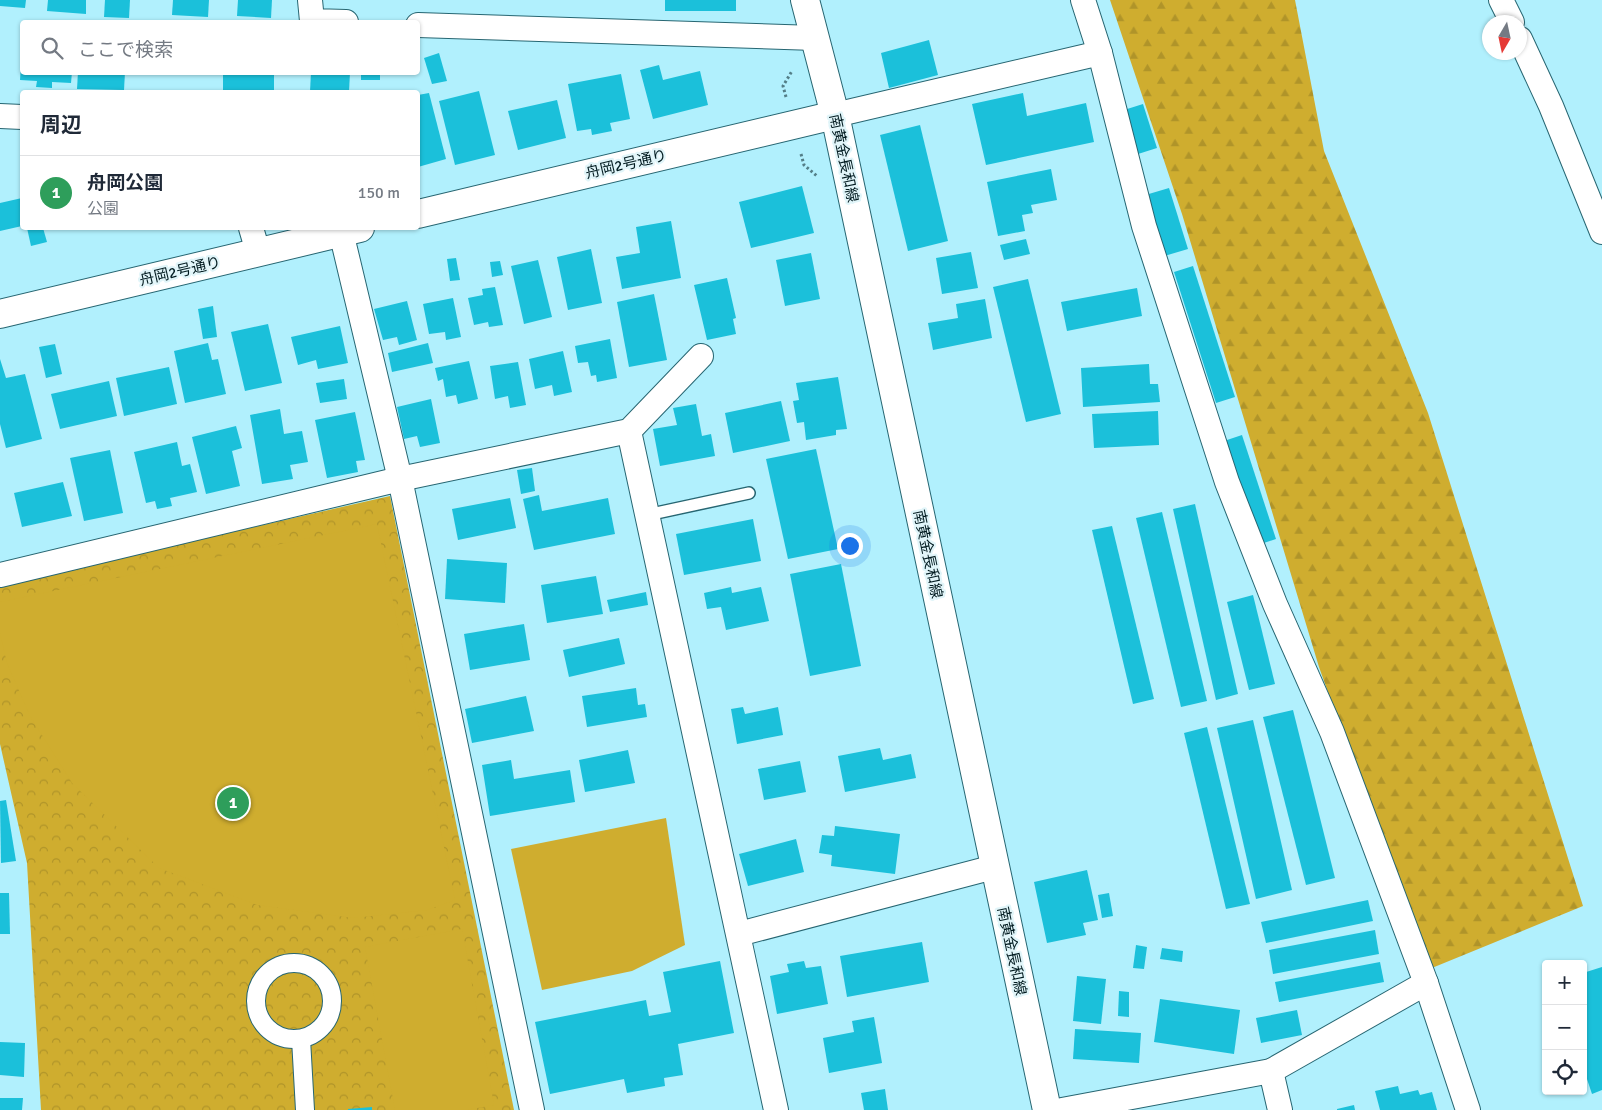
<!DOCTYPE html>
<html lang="ja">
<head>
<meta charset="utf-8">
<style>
  :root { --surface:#fff; --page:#f2f2f3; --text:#1f2937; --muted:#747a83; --line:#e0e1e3; --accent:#ca3e25 }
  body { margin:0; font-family:Signika,"Noto Sans JP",sans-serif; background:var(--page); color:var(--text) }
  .controls { position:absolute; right:15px; bottom:15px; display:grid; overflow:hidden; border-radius:5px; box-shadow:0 1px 4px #0004 }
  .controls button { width:45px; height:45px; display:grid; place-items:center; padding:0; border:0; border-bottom:1px solid var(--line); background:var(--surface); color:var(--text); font:25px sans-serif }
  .compass { position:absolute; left:1482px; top:15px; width:45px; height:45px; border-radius:50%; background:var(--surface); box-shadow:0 1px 4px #0004; rotate:189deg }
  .you { position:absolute; left:849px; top:545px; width:18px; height:18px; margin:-12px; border:4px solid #fff; border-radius:50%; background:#1a73e8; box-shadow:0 0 0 8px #1a73e833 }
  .badge { display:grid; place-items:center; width:32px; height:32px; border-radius:50%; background:var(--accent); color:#fff; font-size:16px; font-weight:700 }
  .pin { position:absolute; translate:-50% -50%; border:2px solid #fff; box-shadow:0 1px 5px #0006 }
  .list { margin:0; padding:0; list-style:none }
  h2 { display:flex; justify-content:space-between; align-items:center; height:65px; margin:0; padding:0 20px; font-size:21px }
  h2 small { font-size:16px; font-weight:400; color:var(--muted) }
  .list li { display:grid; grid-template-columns:32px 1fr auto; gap:15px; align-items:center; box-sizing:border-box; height:75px; padding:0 20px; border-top:1px solid var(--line) }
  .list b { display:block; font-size:19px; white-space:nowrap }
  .list p { margin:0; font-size:16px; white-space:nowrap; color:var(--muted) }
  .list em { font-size:16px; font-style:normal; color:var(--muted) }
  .icon { flex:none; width:28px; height:28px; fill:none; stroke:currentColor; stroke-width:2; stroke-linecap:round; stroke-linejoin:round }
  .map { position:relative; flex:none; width:1602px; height:1110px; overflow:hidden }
  .search { position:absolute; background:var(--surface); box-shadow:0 1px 4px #0004; left:20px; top:20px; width:400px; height:55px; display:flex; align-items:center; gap:12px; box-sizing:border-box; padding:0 18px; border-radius:5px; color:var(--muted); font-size:19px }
  .panel { position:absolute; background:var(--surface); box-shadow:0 1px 4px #0004; left:20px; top:90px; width:400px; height:140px; border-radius:5px }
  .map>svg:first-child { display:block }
  .forest { fill:url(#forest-firs) }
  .park { fill:url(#park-crowns) }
  .pitch { fill:#cfad2f }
  .building { fill:#1bc0da }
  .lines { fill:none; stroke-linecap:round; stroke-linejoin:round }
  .service-casing { stroke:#276672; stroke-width:14 }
  .pedestrian-casing { stroke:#276672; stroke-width:20 }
  .minor-casing { stroke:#276672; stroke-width:26 }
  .tertiary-casing { stroke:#276672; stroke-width:30 }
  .secondary-casing { stroke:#276672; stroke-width:30 }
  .path { stroke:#537e87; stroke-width:3; stroke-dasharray:2.5 2.5; stroke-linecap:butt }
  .service { stroke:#fff; stroke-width:11 }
  .pedestrian { stroke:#fff; stroke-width:18 }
  .minor { stroke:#fff; stroke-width:24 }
  .tertiary { stroke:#fff; stroke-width:28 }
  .secondary { stroke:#fff; stroke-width:28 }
  .labels { text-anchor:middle; stroke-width:4.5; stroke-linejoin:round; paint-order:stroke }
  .street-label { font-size:15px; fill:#021b20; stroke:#e1f5f9 }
</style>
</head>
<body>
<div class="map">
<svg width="1602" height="1110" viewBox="0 0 1602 1110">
  <defs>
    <pattern id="forest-firs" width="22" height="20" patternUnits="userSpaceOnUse" patternTransform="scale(1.25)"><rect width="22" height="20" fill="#cfad2f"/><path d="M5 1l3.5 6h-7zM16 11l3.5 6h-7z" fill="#b09429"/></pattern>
    <pattern id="park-crowns" width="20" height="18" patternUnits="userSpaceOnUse" patternTransform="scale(1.25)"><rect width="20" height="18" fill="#cfad2f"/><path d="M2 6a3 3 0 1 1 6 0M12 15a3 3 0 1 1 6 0" fill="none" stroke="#b09429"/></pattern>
  </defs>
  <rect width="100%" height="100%" fill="#b1f0fd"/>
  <path class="forest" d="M1110,0H1295L1324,151L1428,413L1583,906L1427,970L1319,667L1182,214Z"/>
  <path class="park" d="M390,496L514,1110H41L27,863L0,744V585Z"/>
  <g class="pitch">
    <path d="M377,524L455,900L427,910L353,918L257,905L159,868L72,783L30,716L7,663L0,633V602Z"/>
    <path d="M666,818L685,945L632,971L542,990L511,849Z"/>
    <path d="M462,929L494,1105L466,1110H395L365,947Z"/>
  </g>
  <g class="building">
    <path d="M0,0H26L25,8L0,6Z"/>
    <path d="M48,0H86V14L47,11Z"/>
    <path d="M105,0H130L129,18L104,17Z"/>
    <path d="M173,0H209L208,17L172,15Z"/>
    <path d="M238,0H272L271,18L237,16Z"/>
    <rect x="665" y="0" width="71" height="11"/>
    <path d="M929,40L938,75L889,88L881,53Z"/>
    <path d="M439,53L447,81L432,84L424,58Z"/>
    <path d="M21,65H22V72H72L71,83L52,82V88L36,87L37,81L20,80Z"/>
    <path d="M659,65L663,80L700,71L708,105L653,119L640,70Z"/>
    <path d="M78,72H125L124,90L77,89Z"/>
    <rect x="223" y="72" width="51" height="20"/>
    <path d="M311,72H350L349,92H310Z"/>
    <rect x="361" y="72" width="19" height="8"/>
    <path d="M621,74L630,119L610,123L612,131L592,135L591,129L577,131L568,84Z"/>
    <path d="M479,91L495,155L455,165L439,101Z"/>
    <path d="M429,93L446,159L418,167V95Z"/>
    <path d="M1023,93L1027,116L1086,103L1094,142L986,165L972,104Z"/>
    <path d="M557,100L566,138L518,150L508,111Z"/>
    <path d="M1143,104L1157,148L1138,154L1124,110Z"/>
    <path d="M920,125L948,241L908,251L880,135Z"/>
    <path d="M1051,169L1057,200L1031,205L1033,213L1022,215L1025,231L998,236L987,182Z"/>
    <path d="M802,186L814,233L751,248L739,202Z"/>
    <path d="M1169,188L1188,249L1161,257L1142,196Z"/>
    <path d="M22,198V226L0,231V203Z"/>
    <path d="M671,221L681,278L622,289L616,257L640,253L636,227Z"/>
    <path d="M27,228H43L47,242L31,246Z"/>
    <path d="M1026,239L1030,254L1004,260L1000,245Z"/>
    <path d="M591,249L602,303L568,310L557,257Z"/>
    <path d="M971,252L978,288L942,294L936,258Z"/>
    <path d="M811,253L820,299L785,306L776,260Z"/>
    <path d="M456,258L460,280L450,281L447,259Z"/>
    <path d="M538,260L552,317L524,324L511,266Z"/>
    <path d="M500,261L503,275L492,277L490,262Z"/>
    <path d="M1193,266L1235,397L1216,403L1174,272Z"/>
    <path d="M727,278L736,318L733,319L736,334L707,340L694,285Z"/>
    <path d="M1028,279L1061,414L1026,422L993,287Z"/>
    <path d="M495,287L503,325L489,327L488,322L474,325L468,298L483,295L482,289Z"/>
    <path d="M1137,288L1142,316L1067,331L1061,302Z"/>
    <path d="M654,294L667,360L629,367L617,302Z"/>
    <path d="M453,298L461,337L446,340L445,332L429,334L423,304Z"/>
    <path d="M985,299L992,338L933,350L928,323L958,318L956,304Z"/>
    <path d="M407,301L417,340L399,345L397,337L383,340L374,309Z"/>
    <path d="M213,306L217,337L203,339L198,309Z"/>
    <path d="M268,324L282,383L245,391L231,332Z"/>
    <path d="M340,326L348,363L318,369L316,360L298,365L291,337Z"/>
    <path d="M610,339L617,378L597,382L596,375L591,376L588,362L578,363L575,346Z"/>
    <path d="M208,343L212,360L218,359L226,394L185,403L174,351Z"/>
    <path d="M428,343L433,363L392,372L388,353Z"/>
    <path d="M55,344L62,374L46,378L39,347Z"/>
    <path d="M563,351L572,392L554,396L552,385L535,389L529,359Z"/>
    <path d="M0,359L6,378L25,374L42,439L6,448L0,424Z"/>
    <path d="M469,361L478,399L458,404L456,395L446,397L443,379L438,381L435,368Z"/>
    <path d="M518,362L526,405L510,408L508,396L495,399L490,366Z"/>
    <path d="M1149,364L1150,384H1158L1160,402L1083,407L1081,368Z"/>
    <path d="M169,367L177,404L124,416L116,378Z"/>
    <path d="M838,377L847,429L836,430V435L806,440L804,422L797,423L793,401L799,400L796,383Z"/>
    <path d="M344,379L347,399L320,403L316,383Z"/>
    <path d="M109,381L117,416L60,429L51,394Z"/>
    <path d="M431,399L440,443L420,447L417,436L404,439L397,407Z"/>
    <path d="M781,401L790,441L733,453L725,413Z"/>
    <path d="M696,404L702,436L711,434L715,456L660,466L653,429L677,425L673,408Z"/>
    <path d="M280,409L284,434L302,431L308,462L290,465L293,479L262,484L250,415Z"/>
    <path d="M1158,411L1159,445L1094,448L1092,414Z"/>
    <path d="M355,412L365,460L356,461L358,472L327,478L315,420Z"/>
    <path d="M236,426L242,448L232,451L240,486L206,494L192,437Z"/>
    <path d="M1242,435L1276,539L1258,545L1224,441Z"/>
    <path d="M177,442L182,466L190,464L197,492L170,498L172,506L157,509L155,501L146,503L134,452Z"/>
    <path d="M816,449L838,549L788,559L766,459Z"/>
    <path d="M110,450L123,513L84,521L70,458Z"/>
    <path d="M532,468L535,491L521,494L517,470Z"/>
    <path d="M63,482L72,516L22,527L14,493Z"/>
    <path d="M539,495L542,511L608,498L615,534L534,550L523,499Z"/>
    <path d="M510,498L516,528L458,540L452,509Z"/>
    <path d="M1195,504L1238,694L1216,700L1173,509Z"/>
    <path d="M1162,512L1207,701L1181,707L1136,518Z"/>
    <path d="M753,519L761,561L684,575L676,534Z"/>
    <path d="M1112,526L1154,699L1133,704L1092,530Z"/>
    <path d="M447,559L507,563L505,603L445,599Z"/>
    <path d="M841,564L861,666L810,676L790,574Z"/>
    <path d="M596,576L603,614L547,623L541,585Z"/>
    <path d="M731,587L732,593L761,587L769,621L726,630L721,607L707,609L704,593Z"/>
    <path d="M646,592L648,605L610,612L607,600Z"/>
    <path d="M1253,595L1275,684L1249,690L1227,602Z"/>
    <path d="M524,624L530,660L470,670L464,634Z"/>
    <path d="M619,638L625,664L569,677L563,650Z"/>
    <path d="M636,688L638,705L645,704L647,717L587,727L582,696Z"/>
    <path d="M526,696L534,731L472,743L465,709Z"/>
    <path d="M743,707L745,714L778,707L783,735L737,744L731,709Z"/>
    <path d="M1293,710L1335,878L1306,885L1263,717Z"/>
    <path d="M1253,720L1292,890L1256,899L1217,728Z"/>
    <path d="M1207,727L1250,904L1226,909L1184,733Z"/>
    <path d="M880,748L883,760L911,754L916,778L845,792L838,756Z"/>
    <path d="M628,750L635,783L585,792L579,760Z"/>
    <path d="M511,760L514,779L570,770L575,802L490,816L482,765Z"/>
    <path d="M800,761L806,792L764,800L758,769Z"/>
    <path d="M6,800L16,861L1,863L0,801Z"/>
    <path d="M835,826L900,834L895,874L831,866L832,855L819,853L822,835L834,836Z"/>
    <path d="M796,839L804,872L748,886L739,854Z"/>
    <path d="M1087,870L1098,920L1083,923L1086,935L1047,943L1034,882Z"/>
    <path d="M0,893H9L10,934H0Z"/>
    <path d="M1109,893L1113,916L1102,918L1098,895Z"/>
    <path d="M1368,900L1373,921L1266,943L1261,922Z"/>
    <path d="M1375,930L1379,954L1273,974L1269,950Z"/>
    <path d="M922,942L929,982L847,997L840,956Z"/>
    <path d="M1136,945L1147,947L1144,969L1133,968Z"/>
    <path d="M1162,948L1183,951L1182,962L1160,959Z"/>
    <path d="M720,961L734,1033L678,1044L683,1075L664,1078L665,1086L627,1093L624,1079L550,1094L535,1022L646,1000L649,1016L671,1012L663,972Z"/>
    <path d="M804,961L806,968L821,966L828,1004L777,1014L770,976L789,972L787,964Z"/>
    <path d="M1380,962L1384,982L1279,1002L1275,982Z"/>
    <path d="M1602,967V1090L1592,1094L1583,1067V973Z"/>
    <path d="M1077,976L1106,979L1101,1024L1073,1021Z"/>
    <path d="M1119,991L1129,992V1017L1118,1016Z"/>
    <path d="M1160,999L1240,1010L1234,1054L1154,1042Z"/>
    <path d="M1297,1010L1302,1035L1261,1043L1256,1018Z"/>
    <path d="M874,1017L882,1063L829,1073L823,1038L854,1032L852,1021Z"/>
    <path d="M1075,1029L1141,1033L1139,1063L1073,1059Z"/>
    <path d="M0,1042L25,1043L24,1077L0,1075Z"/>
    <path d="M1398,1086L1400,1094L1418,1090L1420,1095L1432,1092L1437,1110H1380L1375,1091Z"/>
    <path d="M885,1089L888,1110H864L861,1093Z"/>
    <path d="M0,1098H23L22,1110H0Z"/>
    <path d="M1354,1105L1355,1110H1337V1109Z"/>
    <path d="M372,1107V1110H348V1109Z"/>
  </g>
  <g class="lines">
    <defs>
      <path id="service" d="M647,515L749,493"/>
      <g id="pedestrian">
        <circle cx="294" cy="1001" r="38"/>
        <path d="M301,1039L305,1110"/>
      </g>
      <g id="minor">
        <path d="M310,0L312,21L346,22"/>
        <path d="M1083,0L1100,53L1144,226L1227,482L1275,604L1332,732L1426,983L1468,1110"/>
        <path d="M1501,0L1512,22"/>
        <path d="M418,25L815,38"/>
        <path d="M1520,39L1551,106L1602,232"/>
        <path d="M835,115L1100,53"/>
        <path d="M0,116L22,117"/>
        <path d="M251,228L258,252"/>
        <path d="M341,232L400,479L532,1110"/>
        <path d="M629,431L776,1110"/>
        <path d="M0,575L400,479L629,431L701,356"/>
        <path d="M739,934L994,867"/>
        <path d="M1271,1071L1280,1110"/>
        <path d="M1062,1110L1271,1071L1426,983"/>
      </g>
      <g id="tertiary">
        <path d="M418,214L835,115"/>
        <path d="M0,314L360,228"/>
      </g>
      <path id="secondary" d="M805,0L835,115L1047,1110"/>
    </defs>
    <use href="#service" class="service-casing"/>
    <use href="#pedestrian" class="pedestrian-casing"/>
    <use href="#minor" class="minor-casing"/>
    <use href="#tertiary" class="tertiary-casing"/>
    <use href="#secondary" class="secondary-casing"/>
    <g class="path">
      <path d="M786,97L783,86L792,71"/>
      <path d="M801,154L804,165L817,176"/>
    </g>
    <use href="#service" class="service"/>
    <use href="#pedestrian" class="pedestrian"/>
    <use href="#minor" class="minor"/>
    <use href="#tertiary" class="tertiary"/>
    <use href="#secondary" class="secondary"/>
  </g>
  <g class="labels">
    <g class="street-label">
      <text transform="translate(844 158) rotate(78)" y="5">南黄金長和線</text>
      <text transform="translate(626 164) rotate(-13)" y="5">舟岡2号通り</text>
      <text transform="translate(180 271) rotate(-13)" y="5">舟岡2号通り</text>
      <text transform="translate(928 554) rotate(78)" y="5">南黄金長和線</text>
      <text transform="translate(1012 951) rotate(78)" y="5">南黄金長和線</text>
    </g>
  </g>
</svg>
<div class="controls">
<button>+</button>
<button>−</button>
<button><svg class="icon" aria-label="locate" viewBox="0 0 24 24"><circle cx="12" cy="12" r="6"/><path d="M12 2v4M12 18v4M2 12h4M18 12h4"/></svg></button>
</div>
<svg class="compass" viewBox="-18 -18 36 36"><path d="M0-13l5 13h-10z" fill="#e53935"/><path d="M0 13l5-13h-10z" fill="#747a83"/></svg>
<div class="you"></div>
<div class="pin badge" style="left:233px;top:803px;background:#2e9e5b">1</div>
<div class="search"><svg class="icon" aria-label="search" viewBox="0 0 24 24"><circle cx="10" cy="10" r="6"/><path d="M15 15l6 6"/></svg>ここで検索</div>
<section class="panel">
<h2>周辺<small></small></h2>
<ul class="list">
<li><span class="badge" style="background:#2e9e5b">1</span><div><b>舟岡公園</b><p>公園</p></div><em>150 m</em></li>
</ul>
</section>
</div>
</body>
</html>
